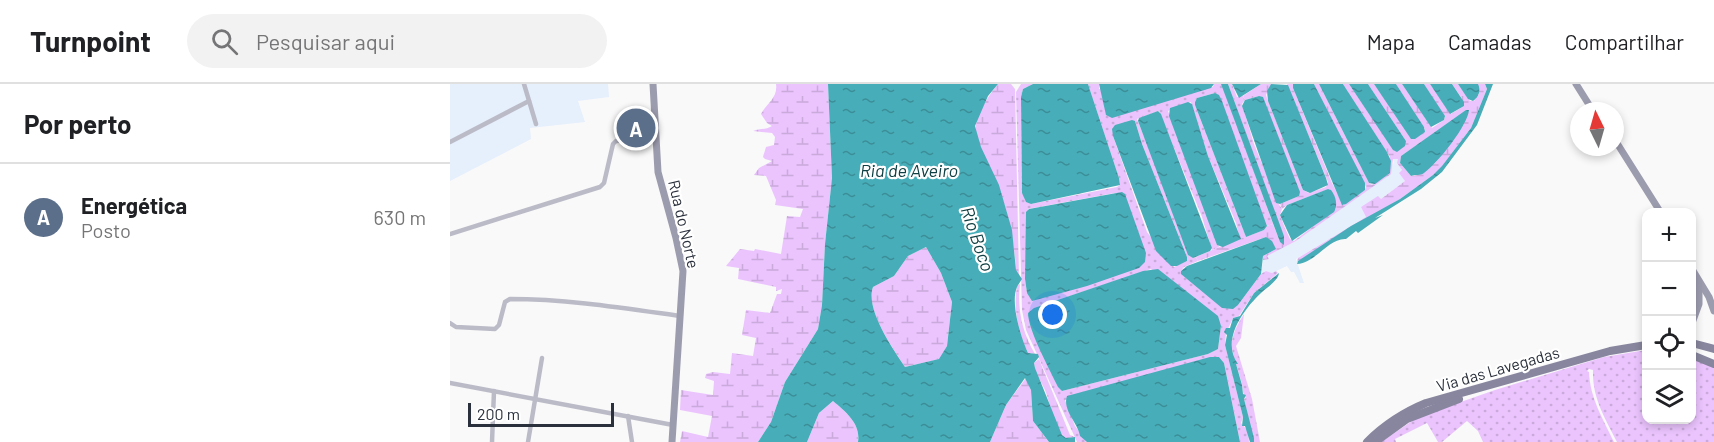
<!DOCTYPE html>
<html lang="pt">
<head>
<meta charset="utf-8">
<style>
  :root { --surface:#fff; --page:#f2f2f2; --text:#202124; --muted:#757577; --line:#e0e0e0; --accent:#ea580c }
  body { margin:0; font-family:Barlow,sans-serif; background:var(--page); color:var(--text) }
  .controls { position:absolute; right:18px; bottom:18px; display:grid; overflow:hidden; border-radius:12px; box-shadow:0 3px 9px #0003 }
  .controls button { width:54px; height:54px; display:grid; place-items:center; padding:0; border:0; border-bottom:2px solid var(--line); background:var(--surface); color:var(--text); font:30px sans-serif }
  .compass { position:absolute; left:1120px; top:18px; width:54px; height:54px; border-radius:50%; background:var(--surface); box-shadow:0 3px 9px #0003; rotate:355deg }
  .scale { position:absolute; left:18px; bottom:15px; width:146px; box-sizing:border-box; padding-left:6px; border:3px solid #2b313c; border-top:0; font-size:16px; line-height:21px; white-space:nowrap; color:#2b313c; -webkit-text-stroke:4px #fff; paint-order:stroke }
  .you { position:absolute; left:603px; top:231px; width:21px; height:21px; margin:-15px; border:4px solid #fff; border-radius:50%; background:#1a73e8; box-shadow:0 0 0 9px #1a73e833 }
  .badge { display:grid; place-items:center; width:39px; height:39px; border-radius:50%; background:var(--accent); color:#fff; font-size:20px; font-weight:700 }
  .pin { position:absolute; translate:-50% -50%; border:3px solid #fff; box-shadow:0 2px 6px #0006 }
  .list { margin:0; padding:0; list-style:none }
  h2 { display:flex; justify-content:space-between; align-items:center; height:78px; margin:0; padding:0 24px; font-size:26px }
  h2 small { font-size:20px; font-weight:400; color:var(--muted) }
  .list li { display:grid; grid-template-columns:39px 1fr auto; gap:18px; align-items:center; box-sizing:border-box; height:108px; padding:0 24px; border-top:2px solid var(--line) }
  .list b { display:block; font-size:22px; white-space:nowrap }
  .list p { margin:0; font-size:20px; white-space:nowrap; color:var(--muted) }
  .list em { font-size:20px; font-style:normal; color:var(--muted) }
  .icon { flex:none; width:33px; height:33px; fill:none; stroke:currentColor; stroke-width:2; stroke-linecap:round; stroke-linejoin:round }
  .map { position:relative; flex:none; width:1264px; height:358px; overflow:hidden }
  header { display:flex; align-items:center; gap:36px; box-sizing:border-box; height:84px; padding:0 30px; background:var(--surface); border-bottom:2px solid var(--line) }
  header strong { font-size:28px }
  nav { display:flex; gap:33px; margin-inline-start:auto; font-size:21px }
  .search { width:420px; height:54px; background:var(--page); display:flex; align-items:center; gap:15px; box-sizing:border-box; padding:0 21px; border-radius:33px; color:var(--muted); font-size:22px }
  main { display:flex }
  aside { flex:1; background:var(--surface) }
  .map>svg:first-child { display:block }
  .built { fill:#e6effc }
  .grass { fill:url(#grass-dots); fill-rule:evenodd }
  .wetland { fill:url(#wetland-marsh); fill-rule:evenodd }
  .water { fill:url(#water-ripples); fill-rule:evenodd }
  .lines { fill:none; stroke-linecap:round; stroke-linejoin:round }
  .street { stroke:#bbbbc8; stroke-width:4.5 }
  .secondary { stroke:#9c9caf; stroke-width:7 }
  .primary { stroke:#87869e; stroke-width:8 }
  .labels { text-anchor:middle; stroke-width:4.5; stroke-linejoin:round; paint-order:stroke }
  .street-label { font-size:16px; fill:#2b313c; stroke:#fff }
  .water-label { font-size:18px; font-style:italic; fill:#114044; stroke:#fff }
</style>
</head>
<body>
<header>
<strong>Turnpoint</strong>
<div class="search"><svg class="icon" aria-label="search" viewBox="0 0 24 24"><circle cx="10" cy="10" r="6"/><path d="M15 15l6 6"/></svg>Pesquisar aqui</div>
<nav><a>Mapa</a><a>Camadas</a><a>Compartilhar</a></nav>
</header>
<main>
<aside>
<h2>Por perto<small></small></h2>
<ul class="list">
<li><span class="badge" style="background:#5c6f8a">A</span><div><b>Energética</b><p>Posto</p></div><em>630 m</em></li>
</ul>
</aside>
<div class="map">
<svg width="1264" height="358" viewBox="0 0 1264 358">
  <defs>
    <pattern id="grass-dots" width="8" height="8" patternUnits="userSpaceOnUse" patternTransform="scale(1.5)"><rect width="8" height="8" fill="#ebc4fe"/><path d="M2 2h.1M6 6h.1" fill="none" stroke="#caa9db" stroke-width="1.8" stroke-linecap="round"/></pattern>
    <pattern id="wetland-marsh" width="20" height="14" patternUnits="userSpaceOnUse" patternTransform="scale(1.5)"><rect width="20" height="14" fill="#ebc4fe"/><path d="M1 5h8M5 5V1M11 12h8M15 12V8" fill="none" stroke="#caa9db"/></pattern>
    <pattern id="water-ripples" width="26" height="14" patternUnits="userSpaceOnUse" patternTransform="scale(1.5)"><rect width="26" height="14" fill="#47adb8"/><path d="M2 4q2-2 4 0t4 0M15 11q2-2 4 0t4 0" fill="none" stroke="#3b8d97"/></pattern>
  </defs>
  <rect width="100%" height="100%" fill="#f9f9f9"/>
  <g class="built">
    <path d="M0,0H158L159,13L128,17L135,38L80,44L81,55L0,97Z"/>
    <path d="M943,75H948L955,97L931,115L911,123L916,133L846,175L854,199H850L844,188H841L837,182L822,189L816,187L811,190L813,176H816L817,172L846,157L887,128L944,79Z"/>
  </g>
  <g class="grass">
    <path d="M571,0H583L573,5L571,13L572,109L581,120L667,103L670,101L669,94L638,0H649V5L763,3L764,0H771L774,3L823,140L817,142L765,9L747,14L745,18V21L796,153L790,156L786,139L758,72L741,18L718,27L769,163L762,166L752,133L709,27L687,35L743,174L746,173L748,177L734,183L731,187L788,221L811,190L816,187L822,189L826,187L828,189L804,209L789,232L783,234L776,249L775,261L793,333L791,339L798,347L799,358H790L774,279L769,273H766L615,316L625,342L637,358H627L576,246L572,226L566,8ZM685,37L692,60L737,173V177L724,183L697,148L663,52ZM665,109L577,209L575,195L578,125ZM701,185L771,242L768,265L758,270L612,307L592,267L584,224Z"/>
    <path d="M778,0H782L787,13L793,12L795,16L792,20L804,60L828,119L832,125L830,131L835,144L831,146Z"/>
    <path d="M794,230L791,254L786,262L802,315L810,358H804L794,315L796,314C792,309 793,306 792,300C784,268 773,262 794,230Z"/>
    <path d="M1196,266V336H1242V274L1264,282V358H1167C1155,334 1142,314 1143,286L1139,285L1137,287L1139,288C1140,314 1153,335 1164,358H1033L1028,347L1017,337L992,358H988L977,339L945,355L946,358H931L968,333L1045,306L1154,273Z"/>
  </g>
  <g class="wetland">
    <path d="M326,0H378L382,94L375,160L372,221L368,245L335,298L321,338L308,358H230L232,347L258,353L262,332L230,326L231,306L263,311L264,297L255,294L256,290L263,288L280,290L282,269L303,272L306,254L292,251L296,226L320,229L327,210H331L332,205L326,207V203L288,195L289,184L276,182L290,165L304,167L305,165L331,170L337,132L350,133L353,125L325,121L326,116L316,92L304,91L309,84L322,77L315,75L313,73L316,63L324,61L325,53L322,49L303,47C310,44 316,46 322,42L317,39L311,30C317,19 328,14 326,0Z"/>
    <path d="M548,0H561L565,5L569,192L566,187C564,147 554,111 536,75C532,66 524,50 526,40C529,26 539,11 548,0Z"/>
    <path d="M811,0H821L816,11L818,17L853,106L859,109L876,103L878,98L837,0H843V4L882,99L893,121L915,106L916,103L864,0H869L919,99L922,101L940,89V73L893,0H899L945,67L956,57L918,0H924L963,55L975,45L946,0H952L982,44L994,36L995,33L974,0H980L1001,30L1014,22L1011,13L1002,0H1008L1020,17H1024L1029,10L1028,0H1035L1037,5L1021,44L990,85L983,91L950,115L847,178L848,174L916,133L911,123L928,112L931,115L955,97L949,89L952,86L947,79L948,75H943L941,90L846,157L817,172L819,175L813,176V172L824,166L816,153L748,177L746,173L769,163L814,146L817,142L823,140L830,158L834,152L831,146L835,144L840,155L844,157L886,125L883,109L879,105L837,121L832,125L830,120L849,112L809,12L795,16L793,12ZM1015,28L1014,40L990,73L985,79L968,91L961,92L950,79L951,72Z"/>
    <path d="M476,163L491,189L502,218L497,262L490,275L455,283C443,264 415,226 423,203L444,192L458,172Z"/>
    <path d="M570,200C567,225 572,248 585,270L578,269C568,248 563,224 567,202Z"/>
    <path d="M589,275L620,351L625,353L616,354C603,345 601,321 595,306C591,297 585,289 584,279Z"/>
    <path d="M576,294L581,306L583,337L599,358H540L556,321Z"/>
    <path d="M383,317C396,328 411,340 408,358H357L369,329Z"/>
  </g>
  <g class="water">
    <path d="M378,0H548L538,12L525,42L531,63L549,101L562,146L566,186L572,195C570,198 568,201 567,203C560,219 571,254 578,269L588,270L589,273L584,279L585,284L612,351L616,354L625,353V358H599L583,337L581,306L575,294L556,321L540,358H408C411,340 396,328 383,317L369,329L357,358H308L321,338L335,298L368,245L372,221L375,160L382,94ZM476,163L491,189L502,218L497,262L489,275L455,283C443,265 415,225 423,203L444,192L458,172Z"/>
    <path d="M583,0H638L669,94L670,101L581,120L576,118L572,109L571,13L573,5Z"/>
    <path d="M764,0L761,4L662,34L656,31L649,0Z"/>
    <path d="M771,0H778L834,152V161L830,158Z"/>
    <path d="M782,0H811L789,14Z"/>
    <path d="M821,0L838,1L876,94L878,101L860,109L853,106L818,17L817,7Z"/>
    <path d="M843,0H864L915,99V106L896,120L892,121L843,4Z"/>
    <path d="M869,0H893L937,68L941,77L940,89L925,100L919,99Z"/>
    <path d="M899,0H918L956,57L955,62L947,68L943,66Z"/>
    <path d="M924,0H946L974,43L975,48L965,55H961Z"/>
    <path d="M952,0H974L995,32L994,36L981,43Z"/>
    <path d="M980,0H1002L1014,18V22L1000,30Z"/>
    <path d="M1008,0H1028C1031,6 1029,13 1023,17L1018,15Z"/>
    <path d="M1035,0H1043L1027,41L992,88L971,105L925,134L933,131L908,149L906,147L896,155C878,154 866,179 847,180L848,177L901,142L950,115L983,91L992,82L1021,44L1037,5Z"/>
    <path d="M765,9L769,11L772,17L817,142L814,146L796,153L745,21V18L747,14Z"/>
    <path d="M809,12L813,13L850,108L849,112L830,120L826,119L792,22L795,16Z"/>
    <path d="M738,18L742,20L758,72L791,155L773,163L767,161L719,32L720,24Z"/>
    <path d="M1016,26H1019C1018,41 988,79 974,89C970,92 966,90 961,92L950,79L951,72Z"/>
    <path d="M708,27L711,30L762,164L760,167L743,174L738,171L688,37L689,34Z"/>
    <path d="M682,36L685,37L692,60L737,173V177L727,182H721L706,167L663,52L662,45L665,41Z"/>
    <path d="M878,105L881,106C886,112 888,122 884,128L842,157L830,131L837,121Z"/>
    <path d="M672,108L675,110L696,169L695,178L689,184L637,202L582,217L577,209L575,195L576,128L579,125Z"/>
    <path d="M816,153L822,157L826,165L813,172L811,190L788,221L783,225L772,224L731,190V187L737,182Z"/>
    <path d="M708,185L768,232L771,242L768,265L758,270L612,307L608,303C600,286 578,246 578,229L584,224L693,187Z"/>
    <path d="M829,189C828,197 817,203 811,209C792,227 771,257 788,280H786L792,301L793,310L796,311L794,315L804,354V358H800L795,342H792L793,333L775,261L777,251L774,248L776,244H780L783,234L790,232L804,209Z"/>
    <path d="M760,273H769L774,279L790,358H637L630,352C628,339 612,326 617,312Z"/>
  </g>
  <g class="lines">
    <g class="street">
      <path d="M74,0L86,40"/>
      <path d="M0,58L79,17"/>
      <path d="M0,150L150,103L154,99L163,60L166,57L206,54"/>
      <path d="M0,239L6,243L45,245L49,241L55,218L60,215C117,215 173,224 230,232"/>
      <path d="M0,299L223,341"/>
      <path d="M178,332L182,358"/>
      <path d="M42,358L44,307"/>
      <path d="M78,358L92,274"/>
    </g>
    <g class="secondary">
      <path d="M203,0L208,88L226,154L233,187L222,358"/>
      <path d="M1126,0L1143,27"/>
      <path d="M1165,56L1211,129"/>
      <path d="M1242,185L1259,213L1264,227"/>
      <path d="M1242,239L1249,220V199"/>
    </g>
    <g class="primary">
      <path d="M1242,259L1264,265"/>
      <path d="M1242,271L1264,280"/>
      <path d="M917,358C934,341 954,328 976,319L1160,267L1196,261"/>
      <path d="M925,358L957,335L1009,315"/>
    </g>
  </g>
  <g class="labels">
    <g class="street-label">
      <text transform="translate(234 140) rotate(77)" y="6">Rua do Norte</text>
      <text transform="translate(1048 285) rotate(-16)" y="6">Via das Lavegadas</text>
    </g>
    <g class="water-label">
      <text x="459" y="93">Ria de Aveiro</text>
      <text transform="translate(527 155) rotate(71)" y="6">Rio Boco</text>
    </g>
  </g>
</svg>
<div class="controls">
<button>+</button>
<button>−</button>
<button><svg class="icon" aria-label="locate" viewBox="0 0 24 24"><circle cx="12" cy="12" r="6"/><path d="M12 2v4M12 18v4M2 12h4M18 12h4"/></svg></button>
<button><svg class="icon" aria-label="layers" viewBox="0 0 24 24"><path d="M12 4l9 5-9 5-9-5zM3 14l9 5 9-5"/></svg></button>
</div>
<svg class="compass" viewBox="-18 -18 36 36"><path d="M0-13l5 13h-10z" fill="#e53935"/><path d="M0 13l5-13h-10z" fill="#757577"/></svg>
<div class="scale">200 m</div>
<div class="you"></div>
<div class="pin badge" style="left:186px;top:44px;background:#5c6f8a">A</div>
</div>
</main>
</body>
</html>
